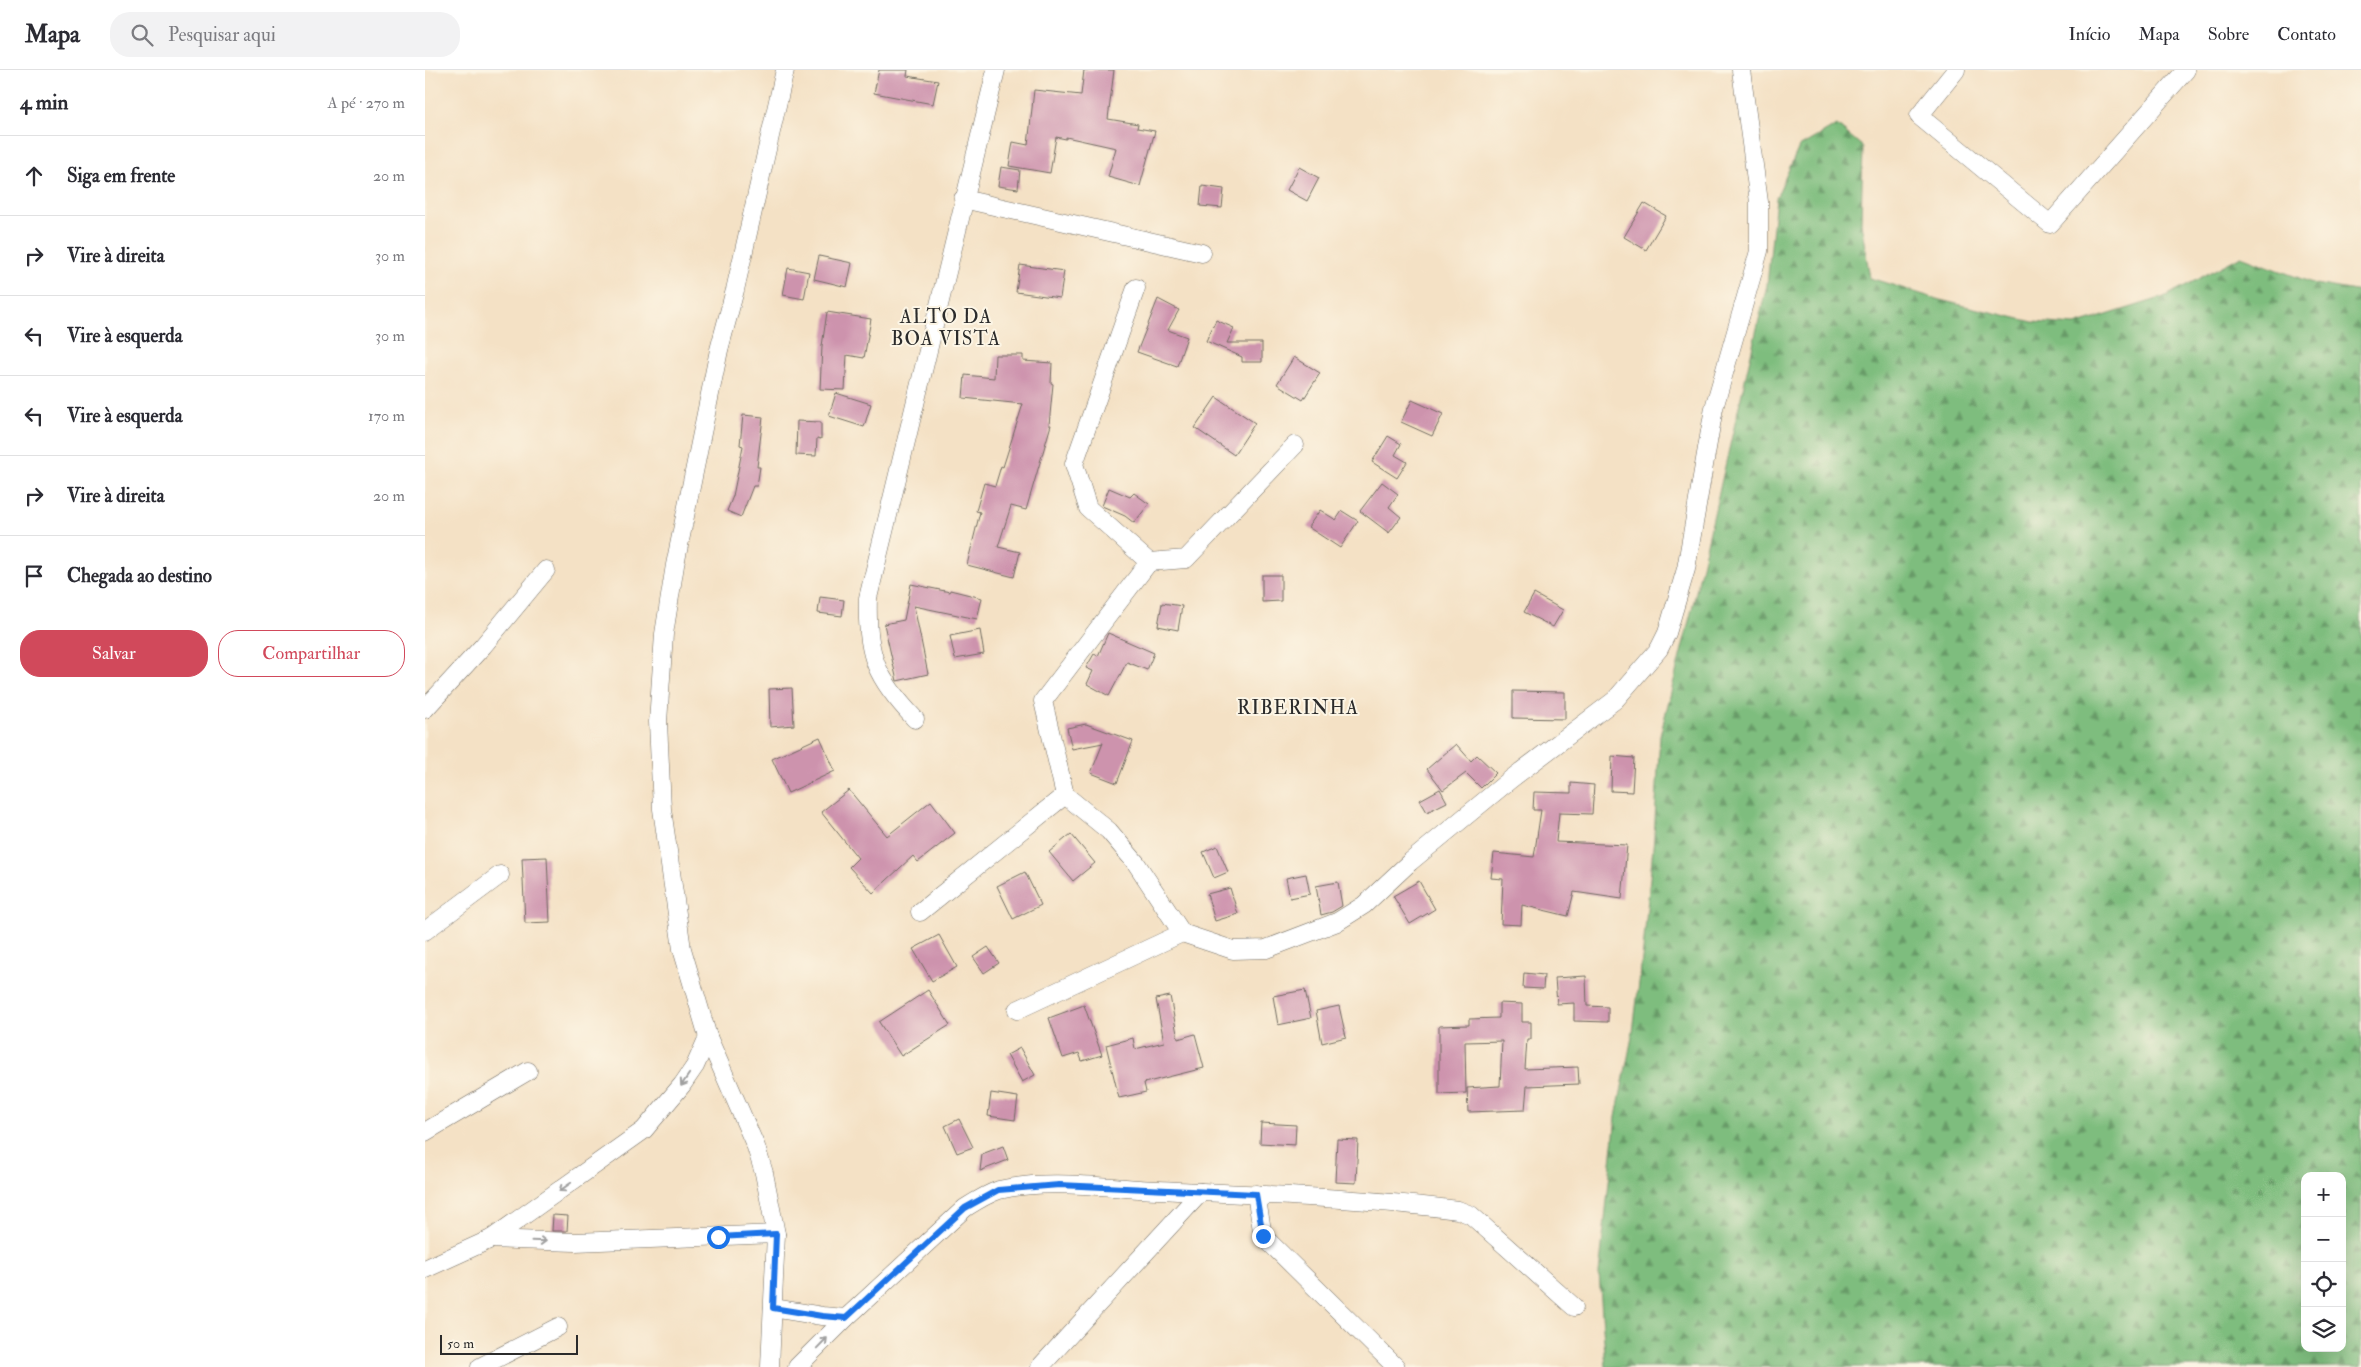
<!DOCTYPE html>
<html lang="pt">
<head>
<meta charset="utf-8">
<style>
  :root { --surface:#fff; --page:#f2f2f3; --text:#2b2b33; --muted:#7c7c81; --line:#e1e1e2; --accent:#d1495b }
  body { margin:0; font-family:"IM FELL Double Pica",serif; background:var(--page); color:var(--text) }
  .controls { position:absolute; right:15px; bottom:15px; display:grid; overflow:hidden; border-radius:10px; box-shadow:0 5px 20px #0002 }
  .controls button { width:45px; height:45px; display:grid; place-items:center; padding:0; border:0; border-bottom:1px solid var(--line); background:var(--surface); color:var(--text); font:25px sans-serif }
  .scale { position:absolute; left:15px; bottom:12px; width:138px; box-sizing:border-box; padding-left:5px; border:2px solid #2b2b2b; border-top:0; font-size:14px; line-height:18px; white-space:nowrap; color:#2b2b2b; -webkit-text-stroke:4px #fcf5e5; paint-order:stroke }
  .stop { position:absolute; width:15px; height:15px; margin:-11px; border:4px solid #1a73e8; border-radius:50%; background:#fff }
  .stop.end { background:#1a73e8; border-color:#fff; box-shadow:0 1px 5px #0008 }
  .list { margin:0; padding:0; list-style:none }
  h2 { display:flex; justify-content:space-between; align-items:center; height:65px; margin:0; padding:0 20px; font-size:21px }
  h2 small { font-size:16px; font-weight:400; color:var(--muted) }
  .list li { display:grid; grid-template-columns:32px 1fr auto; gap:15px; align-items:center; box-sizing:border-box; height:80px; padding:0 20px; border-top:1px solid var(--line) }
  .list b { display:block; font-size:19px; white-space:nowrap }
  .list em { font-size:16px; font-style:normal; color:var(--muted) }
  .actions { display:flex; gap:10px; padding:15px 20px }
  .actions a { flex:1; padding:11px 0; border:1px solid var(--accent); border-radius:20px; text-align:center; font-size:18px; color:var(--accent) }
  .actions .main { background:var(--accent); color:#fff }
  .icon { flex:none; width:28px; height:28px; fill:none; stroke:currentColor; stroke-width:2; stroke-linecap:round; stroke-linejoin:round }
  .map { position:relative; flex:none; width:1936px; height:1297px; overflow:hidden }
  header { display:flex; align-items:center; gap:30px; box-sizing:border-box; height:70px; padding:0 25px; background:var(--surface); border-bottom:1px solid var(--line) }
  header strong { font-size:24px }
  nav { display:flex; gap:28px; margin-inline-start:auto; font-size:18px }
  .search { width:350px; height:45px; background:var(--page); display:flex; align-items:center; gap:12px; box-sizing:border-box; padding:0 18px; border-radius:20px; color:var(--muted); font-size:19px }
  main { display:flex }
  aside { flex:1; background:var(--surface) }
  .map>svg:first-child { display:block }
  .forest { fill:url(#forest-firs); stroke:#547454; fill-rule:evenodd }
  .building { fill:#cd93ad }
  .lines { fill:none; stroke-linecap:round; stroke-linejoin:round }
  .minor-casing { stroke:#716b61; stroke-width:19 }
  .minor { stroke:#fff; stroke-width:18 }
  .oneway { stroke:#a0a0a0 }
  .route { stroke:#1a73e8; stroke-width:6 }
  .labels { text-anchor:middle; stroke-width:4; stroke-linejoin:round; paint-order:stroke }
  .neighbourhood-label { font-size:19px; letter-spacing:1px; fill:#2b2b2b; stroke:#fcf5e5 }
</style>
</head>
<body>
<header>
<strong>Mapa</strong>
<div class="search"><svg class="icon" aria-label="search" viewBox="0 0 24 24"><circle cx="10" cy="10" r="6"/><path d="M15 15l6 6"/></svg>Pesquisar aqui</div>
<nav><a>Início</a><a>Mapa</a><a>Sobre</a><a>Contato</a></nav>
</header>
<main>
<aside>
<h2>4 min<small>A pé · 270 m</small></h2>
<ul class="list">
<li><svg class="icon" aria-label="ahead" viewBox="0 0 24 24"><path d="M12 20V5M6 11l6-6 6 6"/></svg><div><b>Siga em frente</b></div><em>20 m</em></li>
<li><svg class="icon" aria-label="right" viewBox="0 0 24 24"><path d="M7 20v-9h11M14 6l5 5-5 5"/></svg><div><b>Vire à direita</b></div><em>30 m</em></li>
<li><svg class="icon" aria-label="left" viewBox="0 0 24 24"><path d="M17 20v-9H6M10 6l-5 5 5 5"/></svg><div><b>Vire à esquerda</b></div><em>30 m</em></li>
<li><svg class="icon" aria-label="left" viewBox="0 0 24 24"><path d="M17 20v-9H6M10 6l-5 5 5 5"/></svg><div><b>Vire à esquerda</b></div><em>170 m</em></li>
<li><svg class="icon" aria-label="right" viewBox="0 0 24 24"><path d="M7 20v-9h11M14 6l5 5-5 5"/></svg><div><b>Vire à direita</b></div><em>20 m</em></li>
<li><svg class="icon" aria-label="arrive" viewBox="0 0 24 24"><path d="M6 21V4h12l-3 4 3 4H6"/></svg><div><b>Chegada ao destino</b></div></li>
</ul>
<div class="actions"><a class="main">Salvar</a><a>Compartilhar</a></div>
</aside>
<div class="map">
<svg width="1936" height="1297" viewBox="0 0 1936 1297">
  <defs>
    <pattern id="forest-firs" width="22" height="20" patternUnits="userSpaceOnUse" patternTransform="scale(1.25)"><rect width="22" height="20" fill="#7ebd7e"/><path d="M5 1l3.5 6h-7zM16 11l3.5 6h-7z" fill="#679a67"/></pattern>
  </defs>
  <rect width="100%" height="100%" fill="#fcf5e5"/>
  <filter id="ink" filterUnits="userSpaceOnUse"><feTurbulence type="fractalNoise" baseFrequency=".02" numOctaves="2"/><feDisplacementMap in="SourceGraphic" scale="10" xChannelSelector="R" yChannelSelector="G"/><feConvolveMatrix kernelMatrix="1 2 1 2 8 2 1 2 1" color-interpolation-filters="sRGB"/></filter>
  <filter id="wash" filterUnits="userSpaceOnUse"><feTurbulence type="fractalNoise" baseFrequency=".0096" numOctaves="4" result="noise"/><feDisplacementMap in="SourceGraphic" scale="20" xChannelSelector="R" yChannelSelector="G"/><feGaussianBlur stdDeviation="1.12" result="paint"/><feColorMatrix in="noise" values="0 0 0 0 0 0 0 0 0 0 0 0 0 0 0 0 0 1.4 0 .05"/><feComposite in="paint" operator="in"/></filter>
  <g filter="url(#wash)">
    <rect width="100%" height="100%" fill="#f4e1c5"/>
    <path class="forest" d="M1412,55L1438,77L1436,153L1445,208L1515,230L1608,252L1650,255L1739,227L1816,186L1890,214L1936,222V1297H1181L1174,1204L1191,1047L1208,962L1218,880L1229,767L1235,666L1267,539L1342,215L1351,128L1374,77ZM1880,1106H1917V1278H1880Z"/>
    <g id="blocks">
      <g class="building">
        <path d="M454,0H483L482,6L513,11L508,34L449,23Z"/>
        <path d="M659,0H689L683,49L713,54L712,58L730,61L715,116L683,107L691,78L641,67V69L631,67L625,103L584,96L588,72L603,75L609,20L656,25Z"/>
        <path d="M576,97L595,100L593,119L573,116Z"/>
        <path d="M874,97L894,108L882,131L862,120Z"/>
        <path d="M777,116L799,119L797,138L775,136Z"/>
        <path d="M1219,133L1241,146L1221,180L1199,167Z"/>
        <path d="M394,186L427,193L422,217L389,209Z"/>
        <path d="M595,195L639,201L635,228L591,222Z"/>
        <path d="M363,198L384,202L379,229L358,225Z"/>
        <path d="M733,229L754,240L743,260L762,267L752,296L712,282Z"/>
        <path d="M402,242L446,249L439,288L422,285L420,320L395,319L397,276Z"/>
        <path d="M791,250L809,258L802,273H837V292H817V287L781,271Z"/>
        <path d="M570,285H598V291L627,293L626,313L628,314L624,355H626L601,440L586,436L573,477L595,482L589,507L542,495L555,442L551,441L559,413L570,416L576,396L578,397L598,334L538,328L540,305L569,308Z"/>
        <path d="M869,287L895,303L878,330L852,314Z"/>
        <path d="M411,323L446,334L439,357L404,346Z"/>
        <path d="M791,327L830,353L809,385L770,358Z"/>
        <path d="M987,330L1018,344L1007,366L976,352Z"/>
        <path d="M318,345L338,347L332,397H335L332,416H328L316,447L302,441L308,426L318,376L315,375Z"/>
        <path d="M372,351L396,352V369L392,368L391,386L371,385Z"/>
        <path d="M963,366L976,374L970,385L982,392L972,408L947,392Z"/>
        <path d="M957,412L973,424L964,437L976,447L964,463L935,441Z"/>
        <path d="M684,418L705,427L709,423L724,434L709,453L700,446L677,436Z"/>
        <path d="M895,440L911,450L917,441L933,451L915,478L883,457Z"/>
        <path d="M837,505H856V531L837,532Z"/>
        <path d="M486,514L525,522V520L557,528L552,549L489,536L503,604L472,611L459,554L479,550Z"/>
        <path d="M1109,524L1138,540L1128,557L1099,542Z"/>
        <path d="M395,527L419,530L417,546L393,543Z"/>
        <path d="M737,533L757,536L753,560L733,556Z"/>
        <path d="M555,560L559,584L530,589L525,566Z"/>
        <path d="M683,563L729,583L722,600L702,592L684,626L662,614L668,601L661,598L669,584L673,586Z"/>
        <path d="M367,618L369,655L345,657L344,619Z"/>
        <path d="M1088,621L1140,622V649L1088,648Z"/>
        <path d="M661,654L708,671L692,713L666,703L678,673L647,679L642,658Z"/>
        <path d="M395,667L410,701L363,723L347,689Z"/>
        <path d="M1031,674L1046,691L1052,685L1071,703L1056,718L1041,703L1018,720L1002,699Z"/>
        <path d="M1187,686L1209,688L1207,722L1186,721Z"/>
        <path d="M1146,713L1169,715L1167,744L1134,743L1131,772L1202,775L1197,829L1149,822L1143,846L1097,835L1096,855L1076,854L1078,809L1066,808L1069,783L1109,787L1116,740H1108L1109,722L1146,723Z"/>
        <path d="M1015,719L1022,732L1002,742L995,730Z"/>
        <path d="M424,720L462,766L506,731L530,763L493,792L488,786L448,823L424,797L433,788L396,742Z"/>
        <path d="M646,764L670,793L648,811L624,782Z"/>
        <path d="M792,776L803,802L789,808L778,782Z"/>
        <path d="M122,787L125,852L100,853L97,788Z"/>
        <path d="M600,802L616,835L588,849L572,816Z"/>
        <path d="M881,804L885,824L865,828L861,808Z"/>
        <path d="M994,811L1010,839L985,854L968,826Z"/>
        <path d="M913,812L917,836L907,842L896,845L891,816Z"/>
        <path d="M805,818L813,844L790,851L782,824Z"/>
        <path d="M514,865L532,897L507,911L488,879Z"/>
        <path d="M563,877L574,893L559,903L548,887Z"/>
        <path d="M1099,903L1119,905L1118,919L1098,918Z"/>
        <path d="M1161,906L1162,936L1183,937V952L1149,951V933L1132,934L1130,908Z"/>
        <path d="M503,920L525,955L476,986L454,952Z"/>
        <path d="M880,920L886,948L853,955L848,926Z"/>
        <path d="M745,926L753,969L770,964L779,998L719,1013L721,1022L694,1028L681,975L708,968L710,979L739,972L731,929Z"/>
        <path d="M1074,933L1097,934V952H1106V969H1102L1100,999L1153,997L1154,1014L1102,1016L1100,1040L1043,1042L1042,1018L1075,1016L1077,971L1040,972L1041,1023L1014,1024V956L1044,955V949L1074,948Z"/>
        <path d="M659,935L677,985L657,991L654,983L638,988L624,948Z"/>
        <path d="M914,936L921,967L897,973L891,941Z"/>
        <path d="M595,978L610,1005L597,1012L582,985Z"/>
        <path d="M566,1023L593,1027L590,1050L563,1046Z"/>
        <path d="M534,1049L548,1077L532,1083L520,1056Z"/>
        <path d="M836,1053L871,1055L870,1075L835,1073Z"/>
        <path d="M912,1069L933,1070L931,1113L910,1112Z"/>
        <path d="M578,1076L583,1090L555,1101L557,1084Z"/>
        <path d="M128,1145L143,1146L142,1161H127Z"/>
      </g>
    </g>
  </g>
  <g filter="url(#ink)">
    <use href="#blocks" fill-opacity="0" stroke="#716b61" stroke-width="1"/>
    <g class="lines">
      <defs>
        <g id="minor">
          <path d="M1531,0L1494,46L1625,154L1761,0"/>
          <path d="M538,129L777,183"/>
          <path d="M711,218L649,394L663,438L724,492L618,631L640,725L684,761L711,793L757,863L808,880L841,879L912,852L939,835L985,792L1086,709L1190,630L1234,579L1242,563L1261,499L1289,338L1334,181V132L1316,0"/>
          <path d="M724,492L761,489L870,375"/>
          <path d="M0,639L58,576L121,500"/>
          <path d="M490,649C451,608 441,585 443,528L571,0"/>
          <path d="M495,842L640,725"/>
          <path d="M0,861L75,805"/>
          <path d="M592,940L757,863"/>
          <path d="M0,1062L103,1001"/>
          <path d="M831,1124L838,1166L971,1297"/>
          <path d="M66,1169L150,1172L351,1164"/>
          <path d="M0,1199L66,1169L219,1060L257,1015L270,996L283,967"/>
          <path d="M348,1238L397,1246L421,1248"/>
          <path d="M55,1297L133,1257"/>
          <path d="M345,1297L351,1164L339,1103L331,1077L283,967L257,879L237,739L233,652L239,564L250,495L294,280L310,220L360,0"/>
          <path d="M372,1297L421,1248L540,1138C551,1131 562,1124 574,1120C622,1108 684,1118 733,1120C833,1125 934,1127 1033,1140L1046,1145L1149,1237"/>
          <path d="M615,1297L776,1122"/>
        </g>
      </defs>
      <use href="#minor" class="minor-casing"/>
      <use href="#minor" class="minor"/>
    </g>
    <defs><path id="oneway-shaft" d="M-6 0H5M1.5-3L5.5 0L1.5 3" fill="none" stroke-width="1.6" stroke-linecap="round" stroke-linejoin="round" transform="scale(1.25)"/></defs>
    <g class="oneway">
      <use href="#oneway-shaft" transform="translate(260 1010) rotate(124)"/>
      <use href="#oneway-shaft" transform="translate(140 1117) rotate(145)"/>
      <use href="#oneway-shaft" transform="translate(114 1171) rotate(2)"/>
      <use href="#oneway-shaft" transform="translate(397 1273) rotate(-46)"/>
    </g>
  </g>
  <g class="lines" filter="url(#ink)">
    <path class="route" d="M293,1167L351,1164L348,1238L397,1246L421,1248L540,1138L573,1120L634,1115L831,1124L838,1166"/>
  </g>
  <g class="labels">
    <g class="neighbourhood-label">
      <text x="521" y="253">ALTO DA<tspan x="521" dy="22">BOA VISTA</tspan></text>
      <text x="873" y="644">RIBERINHA</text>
    </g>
  </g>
</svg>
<div class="controls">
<button>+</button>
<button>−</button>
<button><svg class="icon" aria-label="locate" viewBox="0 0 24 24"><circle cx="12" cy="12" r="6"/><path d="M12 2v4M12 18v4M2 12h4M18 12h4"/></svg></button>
<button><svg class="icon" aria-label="layers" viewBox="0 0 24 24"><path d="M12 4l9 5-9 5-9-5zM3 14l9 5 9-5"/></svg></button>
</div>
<div class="scale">50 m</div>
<div class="stop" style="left:293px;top:1167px"></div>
<div class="stop end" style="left:838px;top:1166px"></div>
</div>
</main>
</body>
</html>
